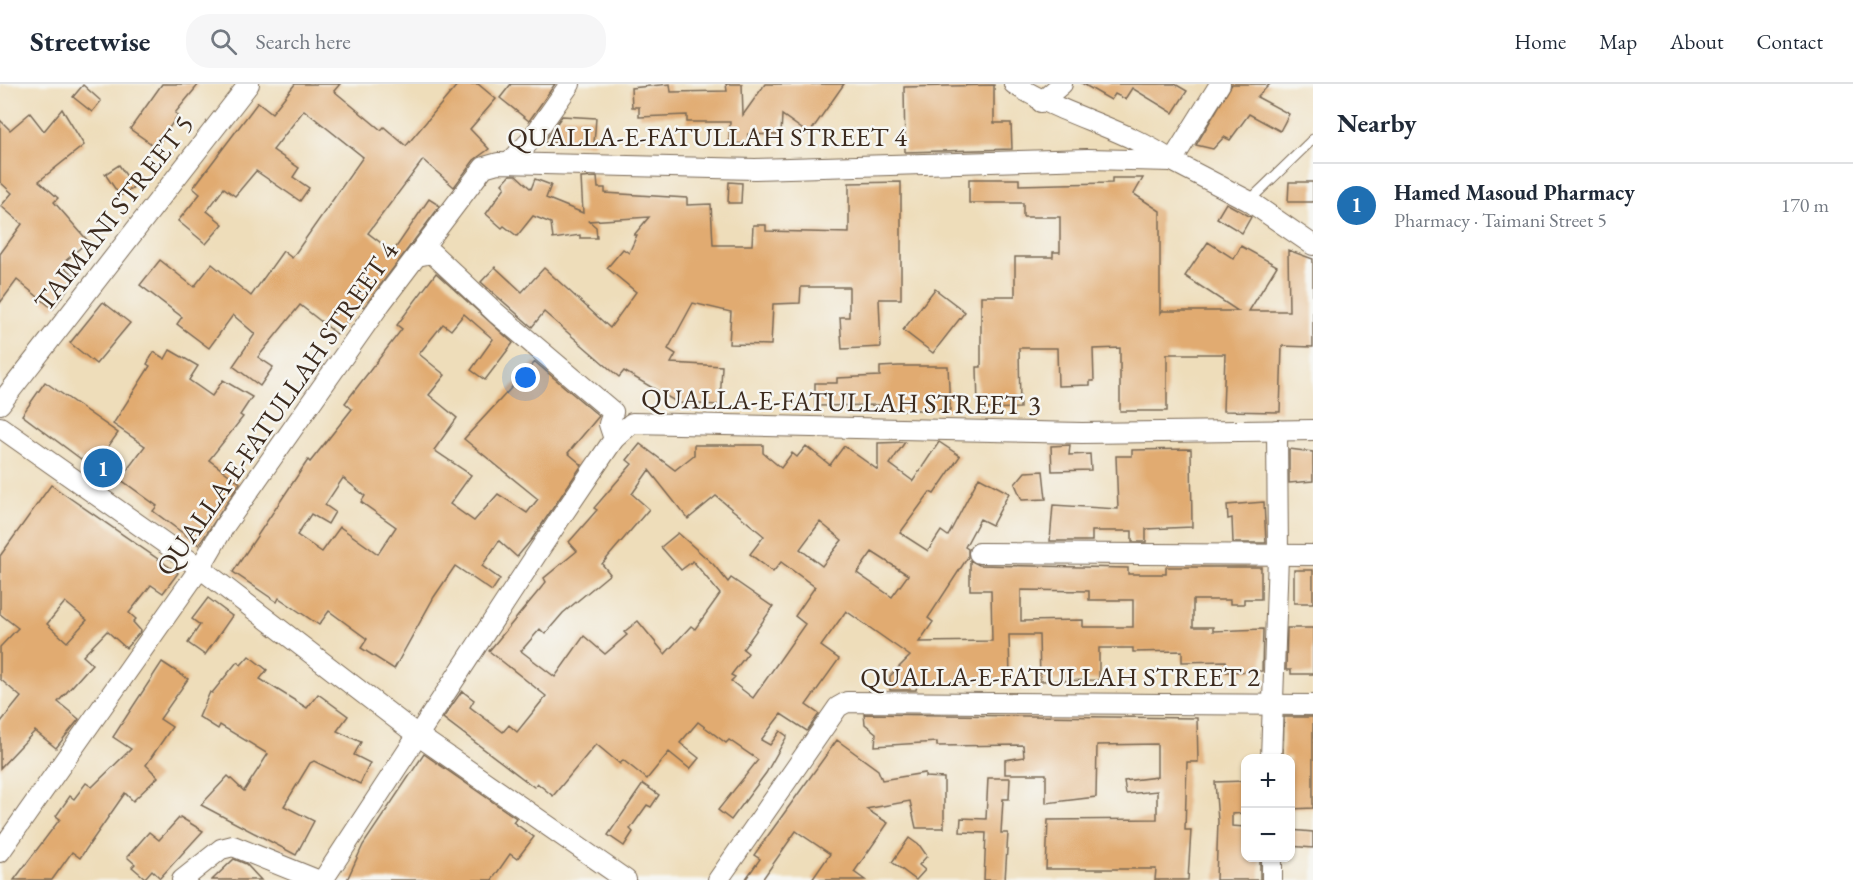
<!DOCTYPE html>
<html lang="en">
<head>
<meta charset="utf-8">
<style>
  :root { --surface:#fff; --page:#f6f6f7; --text:#1f2937; --muted:#747a83; --line:#e0e1e3; --accent:#1f6fb2 }
  body { margin:0; font-family:"EB Garamond",serif; background:var(--page); color:var(--text) }
  .controls { position:absolute; right:18px; bottom:18px; display:grid; overflow:hidden; border-radius:12px; box-shadow:0 2px 4px #0004 }
  .controls button { width:54px; height:54px; display:grid; place-items:center; padding:0; border:0; border-bottom:2px solid var(--line); background:var(--surface); color:var(--text); font:30px sans-serif }
  .you { position:absolute; left:526px; top:294px; width:21px; height:21px; margin:-15px; border:4px solid #fff; border-radius:50%; background:#1a73e8; box-shadow:0 0 0 9px #1a73e833 }
  .badge { display:grid; place-items:center; width:39px; height:39px; border-radius:50%; background:var(--accent); color:#fff; font-size:20px; font-weight:700 }
  .pin { position:absolute; translate:-50% -50%; border:3px solid #fff; box-shadow:0 2px 6px #0006 }
  .list { margin:0; padding:0; list-style:none }
  h2 { display:flex; justify-content:space-between; align-items:center; height:78px; margin:0; padding:0 24px; font-size:26px }
  h2 small { font-size:20px; font-weight:400; color:var(--muted) }
  .list li { display:grid; grid-template-columns:39px 1fr auto; gap:18px; align-items:center; box-sizing:border-box; height:84px; padding:0 24px; border-top:2px solid var(--line) }
  .list b { display:block; font-size:22px; white-space:nowrap }
  .list p { margin:0; font-size:20px; white-space:nowrap; color:var(--muted) }
  .list em { font-size:20px; font-style:normal; color:var(--muted) }
  .icon { flex:none; width:33px; height:33px; fill:none; stroke:currentColor; stroke-width:2; stroke-linecap:round; stroke-linejoin:round }
  .map { position:relative; flex:none; width:1313px; height:796px; overflow:hidden }
  header { display:flex; align-items:center; gap:36px; box-sizing:border-box; height:84px; padding:0 30px; background:var(--surface); border-bottom:2px solid var(--line) }
  header strong { font-size:28px }
  nav { display:flex; gap:33px; margin-inline-start:auto; font-size:21px }
  .search { width:420px; height:54px; background:var(--page); display:flex; align-items:center; gap:15px; box-sizing:border-box; padding:0 21px; border-radius:24px; color:var(--muted); font-size:22px }
  main { display:flex }
  aside { flex:1; background:var(--surface) }
  .map>svg:first-child { display:block }
  .building { fill:#e1ab71; fill-rule:evenodd }
  .lines { fill:none; stroke-linecap:round; stroke-linejoin:round }
  .lane-casing { stroke:#7a6955; stroke-width:11 }
  .street-casing { stroke:#7a6955; stroke-width:22 }
  .lane { stroke:#fff; stroke-width:9 }
  .street { stroke:#fff; stroke-width:20 }
  .labels { text-anchor:middle; stroke-width:5; stroke-linejoin:round; paint-order:stroke }
  .street-label { font-size:27px; fill:#3b2a1e; stroke:#f6f6f2 }
</style>
</head>
<body>
<header>
<strong>Streetwise</strong>
<div class="search"><svg class="icon" aria-label="search" viewBox="0 0 24 24"><circle cx="10" cy="10" r="6"/><path d="M15 15l6 6"/></svg>Search here</div>
<nav><a>Home</a><a>Map</a><a>About</a><a>Contact</a></nav>
</header>
<main>
<div class="map">
<svg width="1313" height="796" viewBox="0 0 1313 796">
  <rect width="100%" height="100%" fill="#f6f6f2"/>
  <filter id="ink" filterUnits="userSpaceOnUse"><feTurbulence type="fractalNoise" baseFrequency=".0167" numOctaves="2"/><feDisplacementMap in="SourceGraphic" scale="12" xChannelSelector="R" yChannelSelector="G"/><feConvolveMatrix kernelMatrix="1 2 1 2 8 2 1 2 1" color-interpolation-filters="sRGB"/></filter>
  <filter id="wash" filterUnits="userSpaceOnUse"><feTurbulence type="fractalNoise" baseFrequency=".008" numOctaves="4" result="noise"/><feDisplacementMap in="SourceGraphic" scale="24" xChannelSelector="R" yChannelSelector="G"/><feGaussianBlur stdDeviation="1.35" result="paint"/><feColorMatrix in="noise" values="0 0 0 0 0 0 0 0 0 0 0 0 0 0 0 0 0 1.4 0 .05"/><feComposite in="paint" operator="in"/></filter>
  <g filter="url(#wash)">
    <rect width="100%" height="100%" fill="#eeddba"/>
    <g id="blocks">
      <g class="building">
        <path d="M162,0H199L175,29L178,31L156,63L130,45Z"/>
        <path d="M295,0H340L334,7L381,46L384,43L406,62L458,0H478L496,15L470,45L489,65L474,76L454,103L423,76L368,149L393,168L429,115L440,122L364,223L360,220L337,250L300,221L258,273L273,283L260,302L233,282L255,250L233,231L209,264L177,240L182,233L140,201L160,176L194,203L212,180L251,212L283,167L292,174L363,73L304,26L273,66L299,84L293,93L309,104L300,117L256,87L235,112L224,104L207,127L223,140L206,160L178,137L200,110L193,104L258,18L272,29Z"/>
        <path d="M511,0H555L529,37L500,14Z"/>
        <path d="M670,0L671,8L727,7L726,0H742L743,31L765,0H844L809,50L782,31L781,51L748,50L747,60L729,59L730,38H687V31L639,33V23H632L631,4Z"/>
        <path d="M1083,0H1175L1187,7L1173,29L1132,4L1125,15L1115,10L1111,16Z"/>
        <path d="M1232,0H1270L1257,13L1289,30L1280,47L1249,30L1230,56L1224,53L1213,65L1196,61Z"/>
        <path d="M83,1L101,17L92,28L73,13Z"/>
        <path d="M994,1V39H1011L1012,65L905,68L904,3Z"/>
        <path d="M62,25L84,61L39,97L58,114L54,118L88,157L61,181L76,193L53,225L17,196L0,219V170L22,140L1,122L12,109L0,98V36L10,46L30,29L44,47Z"/>
        <path d="M562,32L596,34L594,60L544,58Z"/>
        <path d="M119,81L134,103L120,112L105,90Z"/>
        <path d="M510,91H516L531,105L535,95L551,101L546,114L583,129L581,94L597,93L598,104H605V109L687,114V121L711,120L713,161H752L753,141H766V147L849,149V99L901,98V215H879L881,263L842,265L840,233H849V203H801L800,219L773,220L771,261L729,260L731,228L693,219L668,265L676,270L671,279L722,282L720,321L678,319L624,287L619,293L544,228L532,243L481,198L495,183L522,208L544,184L610,244L636,208L607,184L623,165L629,169L637,151H634L649,133L589,137L596,143L597,154H580V151L553,155L551,139L533,132L517,152L504,142L502,144L486,130L505,103L502,100Z"/>
        <path d="M1112,94H1143L1134,110L1160,127V230L1162,227H1238L1185,192L1208,158L1234,175L1241,162L1277,182L1249,227H1289L1288,166L1313,175V263L1282,262L1280,328L1223,327L1225,270H1167V327H1120V264L1093,265L1094,297H1090V301L1058,302L1057,264H1019L1020,324L978,325L977,283H981V212H1015V173H1053V168H1060V133H1023V119H969V95H1019V101L1060,100L1112,99Z"/>
        <path d="M729,98L742,99L741,119H728Z"/>
        <path d="M1289,98H1313V118H1288Z"/>
        <path d="M1226,119L1251,133L1242,149L1217,134Z"/>
        <path d="M436,189L513,259L485,296L471,286L493,255L464,230L451,246L443,240L419,270L445,291L429,311L457,334L434,366L471,391L450,420L474,437L498,410L527,429L538,415L464,355L535,278L599,332L568,369L582,381L532,455L517,473L499,457L482,482L500,495L492,507L455,482L434,513L394,585L361,564L367,555L329,527L319,541L279,514L277,518L233,488L308,376L310,378L352,325L345,319L402,245L397,241ZM343,394L365,412L361,418L396,443L378,470L340,443L322,468L297,451L311,430L328,440L335,428L325,421Z"/>
        <path d="M935,205L965,228L933,269L903,246Z"/>
        <path d="M103,218L130,239L96,280L70,259Z"/>
        <path d="M170,266L198,282L189,296L212,312L223,296L252,313L240,331L243,333L209,376L240,399L199,461L153,427L157,422L120,395L145,362L113,340L150,282L147,280L154,268L165,275Z"/>
        <path d="M899,282H948L950,326H881V321L815,322V299H837V294L880,292V283Z"/>
        <path d="M45,298L118,349L93,384L22,331Z"/>
        <path d="M905,358L890,380L913,397L939,358L960,372L934,410L930,408L900,449L928,467L941,447L948,452L979,393L1009,409L992,441L980,435L965,463L968,465V473L928,534L933,538L919,558L992,557L991,506H970V476L979,481L1128,484V490H1166V483H1261V515H1244V520H1230V516H1193V543H1213V547L1263,545L1262,587L1226,588V577L1182,578V567L1133,568V564H1099V596L1040,597L1039,551H1009L1010,596L917,601L916,606H890V592L910,572L846,527L821,562L839,575L806,621L819,630L807,647L781,630L761,656L770,661L780,647L787,652L766,689L731,736L718,726L758,676L729,656L726,659L698,638L680,659L699,674L690,685L669,668L647,695L623,676L620,680L596,660L553,712L537,699L534,703L443,634L462,607L474,616L470,623L503,648L509,641L517,648L546,612L489,567L546,498L544,494L577,467L569,458L597,426L594,424L632,380L627,376L640,360L675,386L694,371V361H763V369L781,384L792,369L797,373L806,362L830,381L844,362L878,386V359ZM649,386L688,435L716,412L764,452L750,470L773,488L781,478L815,503L795,532L805,540L753,614L731,597L735,593L731,591L748,569L743,565L773,523L731,494L728,498L713,480L678,449L661,463L681,486L693,477L720,510L695,545L691,542L665,570L638,537L624,548L627,551L605,570L584,552L555,593L521,567L540,545L545,550L563,529L610,490L602,480L649,425L632,410ZM820,438L842,456L822,482L800,465ZM872,468L908,491L892,513L857,489ZM1021,506L1089,507V516H1133V543H1083V536L1021,537Z"/>
        <path d="M1070,361L1069,371L1090,370L1091,386L1052,387L1051,362Z"/>
        <path d="M1191,365L1192,443L1146,445V458H1132V447H1092V457H1050L1053,421L1118,425L1116,372H1132V366Z"/>
        <path d="M1289,365L1313,368V397L1289,399Z"/>
        <path d="M1043,387L1046,415L1022,416L1015,400L1025,388Z"/>
        <path d="M51,401L178,489L163,509L151,501L129,529L136,535L133,538L141,547L126,564L107,547L83,572L92,580L58,618L79,635L56,664L35,647L0,684V639L21,613L0,595V563L18,544L0,530V472ZM65,518L87,536L67,558L47,540Z"/>
        <path d="M1264,418L1266,459H1233L1232,434L1228,435L1227,421Z"/>
        <rect x="1294" y="486" width="19" height="33"/>
        <path d="M208,514L232,532L205,571L188,559L200,541L192,535Z"/>
        <path d="M1287,544H1313V590H1291V586H1286Z"/>
        <path d="M249,572L267,586L260,595L307,624L318,610L348,632L337,647L361,658L354,671L370,679L360,700L314,677L310,679L284,722L314,737L296,771L201,721L228,692L244,707L268,670L220,641L218,645L199,633L210,608L212,609L237,578L241,581Z"/>
        <path d="M162,578L188,595L160,635L172,643L146,681L158,693L133,717L125,709L80,774L72,768L52,796H14L60,735L56,732L70,712L74,715L86,699L92,703L131,665L113,653Z"/>
        <path d="M864,630L1197,634L1198,678H1187L1185,746H1191L1188,796H1155L1156,785H1046L1048,736L1157,735V707L1126,710L1124,697L1157,693V660L1097,661L1096,713L1046,719V690H1005V676L1024,673L1023,661L937,662V658L875,662L876,649L865,640Z"/>
        <path d="M1284,633H1313V724L1290,725V673H1283Z"/>
        <path d="M837,656L878,686L882,696L925,689V693L944,694V744H916L910,717L866,725L888,739L854,788L865,796H812L830,770L796,747L762,796H745L760,775L754,771Z"/>
        <path d="M424,670L516,734L513,738L534,753L517,775L510,770L492,796H347L363,761Z"/>
        <path d="M988,694H1010L1009,715H1003L1001,749H1008L1005,796H984L986,749L960,748L961,734L986,735Z"/>
        <path d="M1245,697V729L1232,730V742L1245,743V774H1260V796H1216L1218,737L1215,698Z"/>
        <path d="M643,700L659,711L651,723L647,721L630,745L633,748L624,762L608,751Z"/>
        <path d="M180,733L203,747L160,794L152,786L145,794L132,783L135,780L127,773L149,748L159,756Z"/>
        <path d="M1290,746L1313,748V764L1290,762Z"/>
        <path d="M909,754L920,762L927,772L919,781L925,786L916,796L892,778Z"/>
        <path d="M234,775L246,780L261,796H212Z"/>
      </g>
    </g>
  </g>
  <g filter="url(#ink)">
    <use href="#blocks" fill-opacity="0" stroke="#7a6955" stroke-width="1.5"/>
    <g class="lines">
      <defs>
        <path id="lane" d="M1249,117L1313,55"/>
        <g id="street">
          <path d="M1014,0C1063,32 1123,43 1172,77L1220,0"/>
          <path d="M1041,18L1062,0"/>
          <path d="M509,79L530,57L570,0"/>
          <path d="M417,172L432,169L496,229L613,328L609,340L614,355"/>
          <path d="M0,320L249,0"/>
          <path d="M0,343L200,484L416,650L626,796"/>
          <path d="M979,469L1313,471"/>
          <path d="M1271,674L1278,472L1277,346"/>
          <path d="M0,768L200,484L225,441L381,219L484,83L498,79L755,85L1088,75L1172,77L1249,117L1313,161"/>
          <path d="M1272,774V796"/>
          <path d="M182,796L221,765L233,762L317,796"/>
          <path d="M323,796L559,436L614,355L632,339L1082,349L1313,346"/>
          <path d="M718,796L838,623L847,618L1313,621"/>
        </g>
      </defs>
      <use href="#lane" class="lane-casing"/>
      <use href="#street" class="street-casing"/>
      <use href="#lane" class="lane"/>
      <use href="#street" class="street"/>
    </g>
  </g>
  <g class="labels">
    <g class="street-label">
      <text x="707" y="62">QUALLA-E-FATULLAH STREET 4</text>
      <text transform="translate(114 129) rotate(-52)" y="9">TAIMANI STREET 5</text>
      <text transform="translate(841 318) rotate(1)" y="9">QUALLA-E-FATULLAH STREET 3</text>
      <text transform="translate(277 325) rotate(-55)" y="9">QUALLA-E-FATULLAH STREET 4</text>
      <text x="1060" y="602">QUALLA-E-FATULLAH STREET 2</text>
    </g>
  </g>
</svg>
<div class="controls">
<button>+</button>
<button>−</button>
</div>
<div class="you"></div>
<div class="pin badge" style="left:103px;top:384px">1</div>
</div>
<aside>
<h2>Nearby<small></small></h2>
<ul class="list">
<li><span class="badge">1</span><div><b>Hamed Masoud Pharmacy</b><p>Pharmacy · Taimani Street 5</p></div><em>170 m</em></li>
</ul>
</aside>
</main>
</body>
</html>
